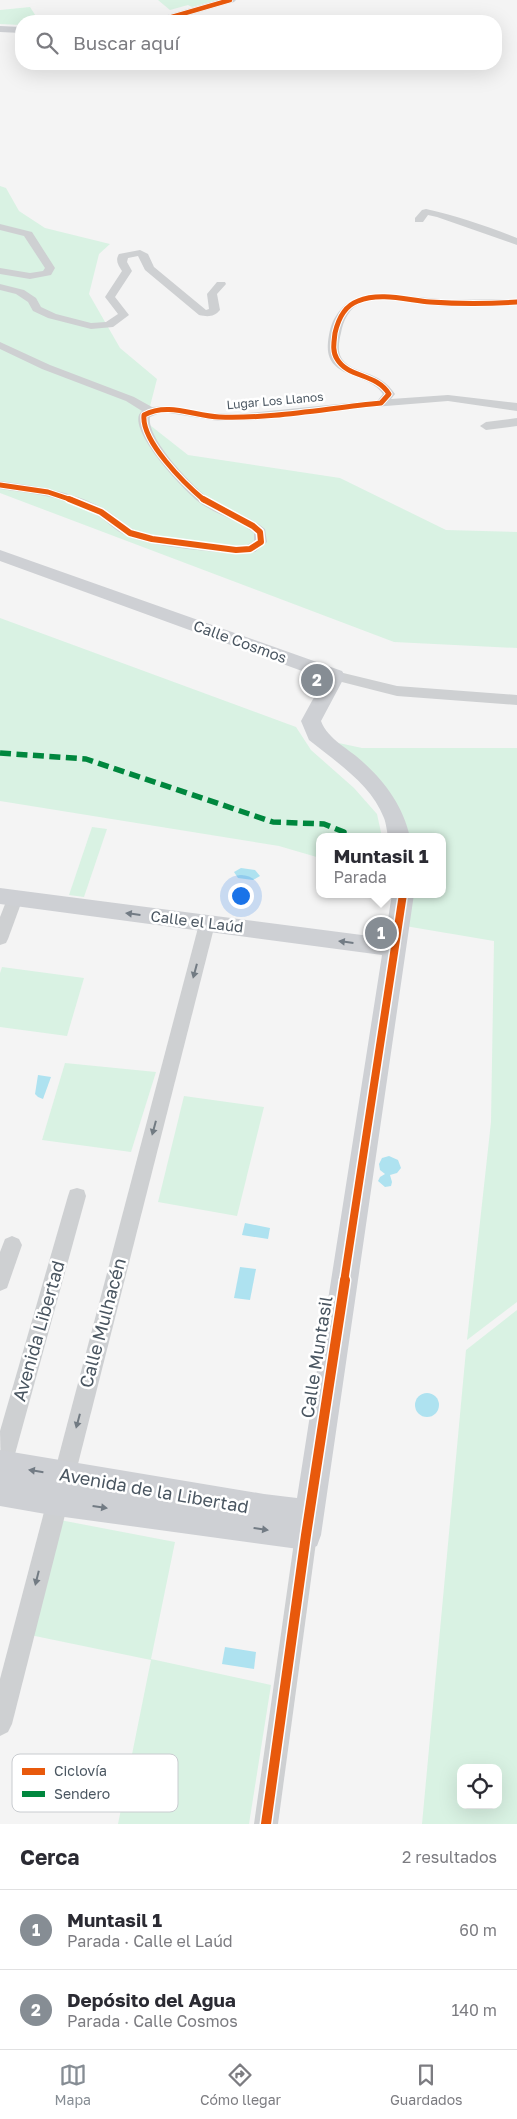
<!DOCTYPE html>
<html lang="es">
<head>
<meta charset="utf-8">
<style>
  :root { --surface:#fff; --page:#f7f7f7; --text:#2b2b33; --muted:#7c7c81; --line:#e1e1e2; --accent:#868d94 }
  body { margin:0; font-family:"Golos Text",sans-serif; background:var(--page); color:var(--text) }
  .controls { position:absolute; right:15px; bottom:15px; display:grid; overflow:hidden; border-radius:10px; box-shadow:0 5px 20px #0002 }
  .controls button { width:45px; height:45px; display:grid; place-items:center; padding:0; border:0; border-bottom:1px solid var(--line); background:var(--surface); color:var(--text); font:25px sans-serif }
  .you { position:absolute; left:240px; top:895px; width:18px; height:18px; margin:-12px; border:4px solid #fff; border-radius:50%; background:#1a73e8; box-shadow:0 0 0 8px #1a73e833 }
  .badge { display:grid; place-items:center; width:32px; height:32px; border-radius:50%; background:var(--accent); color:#fff; font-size:16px; font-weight:700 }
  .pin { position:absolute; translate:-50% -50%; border:2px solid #fff; box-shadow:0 1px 5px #0006 }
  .popup { position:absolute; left:316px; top:833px; width:130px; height:65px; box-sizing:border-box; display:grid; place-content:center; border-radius:10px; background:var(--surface); filter:drop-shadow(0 1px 4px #0005); font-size:16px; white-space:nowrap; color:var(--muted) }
  .popup b { font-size:19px; color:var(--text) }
  .popup::after { content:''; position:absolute; left:50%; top:100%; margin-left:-10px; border:10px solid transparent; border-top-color:var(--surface) }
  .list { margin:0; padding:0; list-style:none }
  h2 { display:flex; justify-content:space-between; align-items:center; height:65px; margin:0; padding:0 20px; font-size:21px }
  h2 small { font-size:16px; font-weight:400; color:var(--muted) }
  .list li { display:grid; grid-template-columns:32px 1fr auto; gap:15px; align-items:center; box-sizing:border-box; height:80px; padding:0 20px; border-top:1px solid var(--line) }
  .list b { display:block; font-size:19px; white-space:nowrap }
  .list p { margin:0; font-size:16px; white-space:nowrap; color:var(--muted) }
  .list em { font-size:16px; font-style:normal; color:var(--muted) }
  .icon { flex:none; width:28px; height:28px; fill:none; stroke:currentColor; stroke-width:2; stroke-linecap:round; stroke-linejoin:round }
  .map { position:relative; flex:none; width:517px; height:1824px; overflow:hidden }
  .search { position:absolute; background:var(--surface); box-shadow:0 5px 20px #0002; left:15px; right:15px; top:15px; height:55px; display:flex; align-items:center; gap:12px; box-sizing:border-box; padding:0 18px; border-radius:20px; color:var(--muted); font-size:19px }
  .sheet { height:225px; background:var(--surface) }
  nav { display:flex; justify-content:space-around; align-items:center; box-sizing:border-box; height:70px; border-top:1px solid var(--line); background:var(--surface); font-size:14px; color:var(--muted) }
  nav a { display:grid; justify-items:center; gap:2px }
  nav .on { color:var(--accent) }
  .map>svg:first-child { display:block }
  .green { fill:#d9f2e3; fill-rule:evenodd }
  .water { fill:#aee2f0 }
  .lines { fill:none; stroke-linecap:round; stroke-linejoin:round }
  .street { fill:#ced0d2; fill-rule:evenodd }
  .secondary { fill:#ced0d4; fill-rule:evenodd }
  .quiet { stroke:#00873e; stroke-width:5.5; stroke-dasharray:11 5.5; stroke-linecap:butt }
  .cycleway-far4-casing { stroke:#fff; stroke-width:6 }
  .cycleway-far3-casing { stroke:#fff; stroke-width:7 }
  .cycleway-far2-casing { stroke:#fff; stroke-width:9 }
  .cycleway-far1-casing { stroke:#fff; stroke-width:11 }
  .cycleway-casing { stroke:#fff; stroke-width:13 }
  .cycleway-far4 { stroke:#e8590c; stroke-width:4.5 }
  .cycleway-far3 { stroke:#e8590c; stroke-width:5 }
  .cycleway-far2 { stroke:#e8590c; stroke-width:6 }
  .cycleway-far1 { stroke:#e8590c; stroke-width:8 }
  .cycleway { stroke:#e8590c; stroke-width:10 }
  .oneway { fill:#727b84 }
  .oneway2 { fill:#727b83 }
  .labels { text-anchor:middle; stroke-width:5; stroke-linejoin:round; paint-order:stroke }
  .far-street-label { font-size:12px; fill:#4a5661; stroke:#fff }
  .street-label { font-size:15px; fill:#4a5661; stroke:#fff }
  .near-street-label { font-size:18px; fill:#4a5661; stroke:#fff }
  .key { fill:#fff; stroke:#c9ccd0; stroke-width:1 }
  .key-label { font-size:14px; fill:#4a5661 }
</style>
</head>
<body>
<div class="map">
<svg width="517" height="1824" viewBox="0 0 517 1824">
  <rect width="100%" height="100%" fill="#f4f4f4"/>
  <g class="green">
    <path d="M158,0H217L192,7L188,5L170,10Z"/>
    <path d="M30,7L39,21H21V25L0,24V10Z"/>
    <path d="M0,186L6,188L19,211L45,228L110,244L99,254L89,294L120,348L157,379L146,422L188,455L340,478L446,530L517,532V648L394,642L0,493Z"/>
    <path d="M0,618L296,727L311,750L354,788L377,814L382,837H320V858L279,846L0,801Z"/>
    <path d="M334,742L362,748H517V1302L467,1340L491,1122L494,941L405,926L411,894H442V837H403Z"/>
    <path d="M92,827L107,829L84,897L69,895Z"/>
    <path d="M2,967L84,978L67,1036L0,1027V973Z"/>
    <path d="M65,1063L156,1072L131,1152L42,1140Z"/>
    <path d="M184,1096L264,1107L237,1216L158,1202Z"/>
    <path d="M517,1310V1824H422L466,1350ZM461,1768H498V1805H461Z"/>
    <path d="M60,1520L175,1542L151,1659L271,1685L249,1824H118L151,1660L30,1635Z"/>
  </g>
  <g class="water">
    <path d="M241,868L255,870L260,876L253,880L238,878L234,872Z"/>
    <path d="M38,1075L51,1077L43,1099L38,1097L35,1094Z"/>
    <path d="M389,1156L398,1160L401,1168L397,1173L390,1175L392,1182L391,1186L385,1187L378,1181L380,1177L385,1174L380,1170L379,1164L382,1158Z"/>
    <path d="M245,1223L270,1228L268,1239L242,1235Z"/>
    <path d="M240,1267L256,1269L250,1300L234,1298Z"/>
    <circle cx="427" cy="1405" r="12"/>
    <path d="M225,1647L256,1652L254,1669L222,1664Z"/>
  </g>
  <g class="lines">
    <g class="street">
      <path d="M426,209C457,216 487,226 517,238V245L437,217L428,215L423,222H415V218L422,210Z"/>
      <path d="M0,224L32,232L55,268L51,275L30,279L0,274V268L30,273L43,271L45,268L24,236L0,230Z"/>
      <path d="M140,250L148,254L154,267L206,310L209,309L207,294L217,282H225L226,284L217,294L220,310C214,317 208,317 199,315L145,270L138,256L128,258L127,262L132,271L115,297L129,315L113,327L91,329L48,318L33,311L28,302L16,294L0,290V284L24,290L36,298L41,307L56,314L91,323L106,322L118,314L105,297L122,271C118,265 115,260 119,254Z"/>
      <path d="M383,294L451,300L517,299V305C490,307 464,307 437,306C415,304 381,295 361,303C349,308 343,321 341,333C339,341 337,352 342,359C355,376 379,369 395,394L391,399L448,395L517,403V411L448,401L361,408L259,420L218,421L169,413H160L150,417C146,438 193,487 210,499C228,511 248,515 265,529L267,542L255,552L236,554C203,550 157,548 127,536C115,531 106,520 95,514C66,497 32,493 0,489V481C35,486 71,491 103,508C114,514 123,524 134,530C154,540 211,543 236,546L247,545L254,541V533C238,520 220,516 203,505C188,496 122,426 142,411L126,401L42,369L0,349V342L50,365L134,397L152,407L169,406L209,413L238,414L378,400L383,394C368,371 324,380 328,342C329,333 331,323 336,316C347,298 363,295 383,294Z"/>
      <path d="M517,418V426L486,430L480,426L486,422Z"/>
      <path d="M335,671L397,686L517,695V705L397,696L330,679L328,676L330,673Z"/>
      <path d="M15,892L21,894L23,898L8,939L6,943L0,945V917L9,894Z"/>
      <path d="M207,918L213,920L215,924L12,1724L8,1732L0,1736V1679L199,924L201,920Z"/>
      <path d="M77,1188L84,1190L86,1196L12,1465L9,1472L1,1475L0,1431L68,1196L70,1190Z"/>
      <path d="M12,1236L19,1239L22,1245L7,1288L0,1291V1252L5,1239Z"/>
      <path d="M306,1524L314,1527L317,1535L278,1824H254L295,1535L298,1527Z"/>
    </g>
    <g class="secondary">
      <path d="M218,0H236L234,2L169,21H152L154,19Z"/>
      <path d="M0,26L21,27V33L0,32Z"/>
      <path d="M0,550L342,671L345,676L321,721C328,740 350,749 364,763C387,784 403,807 410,837H388C387,831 386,823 384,818C371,784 336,762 309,740L301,721L324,679L0,561Z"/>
      <path d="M0,888L385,938L392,894H414L321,1535L317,1546L306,1550L57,1516L0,1506V1450L264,1494L297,1498L382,955L0,904Z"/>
    </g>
    <path class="quiet" d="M0,753L86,759L273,822L324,824L344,832L340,837"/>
    <defs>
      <path id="cycleway-far4" d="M158,21L230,0"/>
      <g id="cycleway-far3">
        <path d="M0,485L48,492L72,500"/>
        <path d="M204,500C185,484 141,441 144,415C168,402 194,416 219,417C273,419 327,408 381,403L389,394C376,373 348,378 337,359C332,351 334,342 335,333C338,320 344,306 358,301C380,292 407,300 430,302C459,304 488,304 517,302"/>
      </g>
      <path id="cycleway-far2" d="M69,499L101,512L130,533L152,539L236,550L250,549L261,542L260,532L253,526L203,499"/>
      <path id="cycleway-far1" d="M344,1282L403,894"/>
      <path id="cycleway" d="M266,1824L306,1535L345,1280"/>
    </defs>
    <use href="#cycleway-far4" class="cycleway-far4-casing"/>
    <use href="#cycleway-far3" class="cycleway-far3-casing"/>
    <use href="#cycleway-far2" class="cycleway-far2-casing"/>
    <use href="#cycleway-far1" class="cycleway-far1-casing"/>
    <use href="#cycleway" class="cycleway-casing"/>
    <use href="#cycleway-far4" class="cycleway-far4"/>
    <use href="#cycleway-far3" class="cycleway-far3"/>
    <use href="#cycleway-far2" class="cycleway-far2"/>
    <use href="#cycleway-far1" class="cycleway-far1"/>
    <use href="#cycleway" class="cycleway"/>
  </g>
  <defs><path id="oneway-solid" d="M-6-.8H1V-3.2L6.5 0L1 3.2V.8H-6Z" transform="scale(1.25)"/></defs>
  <g class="oneway">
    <use href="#oneway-solid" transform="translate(133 914) rotate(-173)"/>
    <use href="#oneway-solid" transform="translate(346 942) rotate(-173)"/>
    <use href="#oneway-solid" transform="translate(36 1471) rotate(-171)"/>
    <use href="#oneway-solid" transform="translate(100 1507) rotate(8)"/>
    <use href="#oneway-solid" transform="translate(261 1529) rotate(8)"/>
  </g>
  <g class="oneway2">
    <use href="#oneway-solid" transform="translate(195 971) rotate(105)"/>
    <use href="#oneway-solid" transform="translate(154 1128) rotate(105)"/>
    <use href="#oneway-solid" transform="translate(78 1421) rotate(105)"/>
    <use href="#oneway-solid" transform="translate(37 1578) rotate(104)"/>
  </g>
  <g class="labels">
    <g class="far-street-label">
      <text transform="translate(275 401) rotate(-5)" y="4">Lugar Los Llanos</text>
    </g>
    <g class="street-label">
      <text transform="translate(240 642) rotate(20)" y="5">Calle Cosmos</text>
      <text transform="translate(197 922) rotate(7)" y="5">Calle el Laúd</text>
    </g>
    <g class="near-street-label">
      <text transform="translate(103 1323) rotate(-75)" y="6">Calle Mulhacén</text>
      <text transform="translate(39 1331) rotate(-74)" y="6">Avenida Libertad</text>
      <text transform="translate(317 1357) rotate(-81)" y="6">Calle Muntasil</text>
      <text transform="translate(154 1491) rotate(10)" y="6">Avenida de la Libertad</text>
    </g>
  </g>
  <rect x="12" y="1754" width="166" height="58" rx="8" class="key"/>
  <rect x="22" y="1768" width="23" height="7" fill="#e8590c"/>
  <rect x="22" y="1791" width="23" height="6" fill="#00873e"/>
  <g class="key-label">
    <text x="54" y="1776">Ciclovía</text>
    <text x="54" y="1799">Sendero</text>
  </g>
</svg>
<div class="controls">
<button><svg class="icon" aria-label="locate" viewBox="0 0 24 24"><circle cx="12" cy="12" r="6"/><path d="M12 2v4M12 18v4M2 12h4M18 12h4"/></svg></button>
</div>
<div class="you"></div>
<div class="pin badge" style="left:381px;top:933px">1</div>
<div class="popup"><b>Muntasil 1</b>Parada</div>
<div class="pin badge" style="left:317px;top:680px">2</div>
<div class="search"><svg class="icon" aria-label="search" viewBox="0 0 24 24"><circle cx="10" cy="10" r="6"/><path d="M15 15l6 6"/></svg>Buscar aquí</div>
</div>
<section class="sheet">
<h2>Cerca<small>2 resultados</small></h2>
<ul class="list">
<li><span class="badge">1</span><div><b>Muntasil 1</b><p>Parada · Calle el Laúd</p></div><em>60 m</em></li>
<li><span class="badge">2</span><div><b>Depósito del Agua</b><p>Parada · Calle Cosmos</p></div><em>140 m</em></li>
</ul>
</section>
<nav>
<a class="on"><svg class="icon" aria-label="map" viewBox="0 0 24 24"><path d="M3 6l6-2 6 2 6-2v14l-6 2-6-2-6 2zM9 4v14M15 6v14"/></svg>Mapa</a>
<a><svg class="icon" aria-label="directions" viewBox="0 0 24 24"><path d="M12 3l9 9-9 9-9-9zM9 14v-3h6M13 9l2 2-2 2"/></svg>Cómo llegar</a>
<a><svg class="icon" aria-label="saved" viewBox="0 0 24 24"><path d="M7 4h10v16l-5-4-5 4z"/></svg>Guardados</a>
</nav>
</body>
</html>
